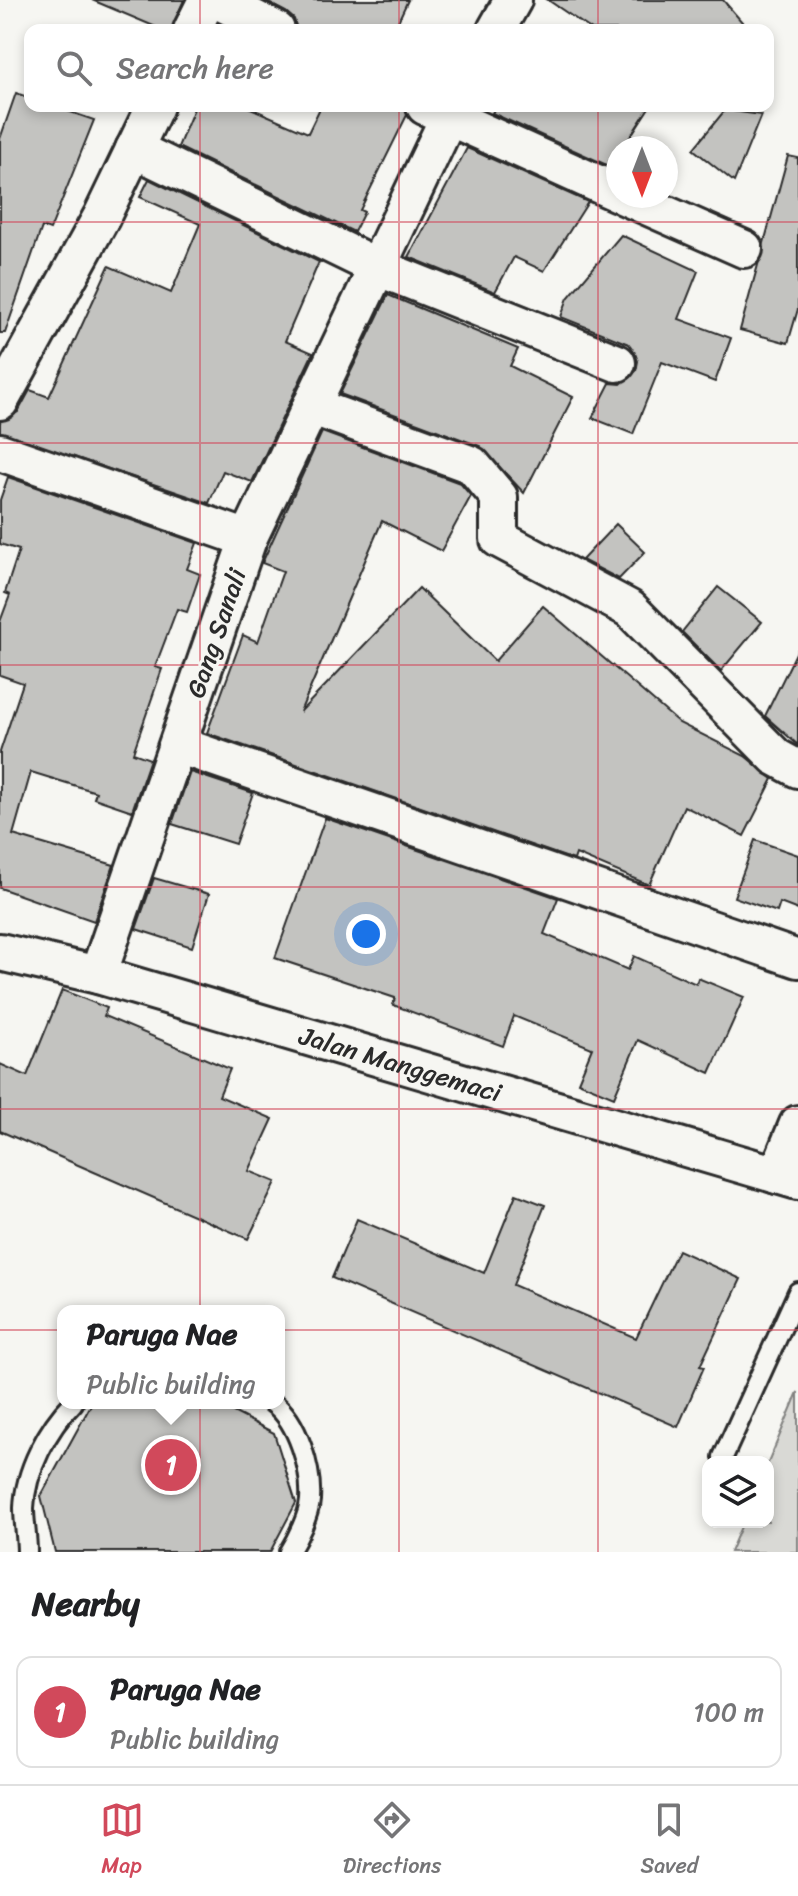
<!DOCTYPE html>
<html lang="en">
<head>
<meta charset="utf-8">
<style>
  :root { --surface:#fff; --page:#f2f2f2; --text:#202124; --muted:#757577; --line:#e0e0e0; --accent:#d1495b }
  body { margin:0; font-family:Sriracha,sans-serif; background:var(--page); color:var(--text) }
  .controls { position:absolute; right:24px; bottom:24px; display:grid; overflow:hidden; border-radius:16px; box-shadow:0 4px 12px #0003 }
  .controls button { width:72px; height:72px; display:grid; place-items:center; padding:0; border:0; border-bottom:2px solid var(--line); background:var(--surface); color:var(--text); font:40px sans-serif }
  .compass { position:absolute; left:606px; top:136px; width:72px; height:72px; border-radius:50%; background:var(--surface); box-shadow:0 4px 12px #0003; rotate:180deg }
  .you { position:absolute; left:366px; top:934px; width:28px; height:28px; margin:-20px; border:6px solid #fff; border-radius:50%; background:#1a73e8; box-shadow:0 0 0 12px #1a73e833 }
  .badge { display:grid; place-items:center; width:52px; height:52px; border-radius:50%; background:var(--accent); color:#fff; font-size:26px; font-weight:700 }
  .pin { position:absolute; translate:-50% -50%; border:4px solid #fff; box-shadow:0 2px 8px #0006 }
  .popup { position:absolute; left:57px; top:1305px; width:228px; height:104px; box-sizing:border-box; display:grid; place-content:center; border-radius:16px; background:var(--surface); filter:drop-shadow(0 2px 6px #0005); font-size:26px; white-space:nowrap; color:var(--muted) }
  .popup b { font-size:30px; color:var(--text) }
  .popup::after { content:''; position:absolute; left:50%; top:100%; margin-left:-16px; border:16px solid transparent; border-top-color:var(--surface) }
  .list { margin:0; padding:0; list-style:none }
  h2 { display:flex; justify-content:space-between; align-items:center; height:104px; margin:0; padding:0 32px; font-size:34px }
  h2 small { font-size:26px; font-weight:400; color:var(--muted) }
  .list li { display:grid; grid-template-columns:52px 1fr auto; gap:24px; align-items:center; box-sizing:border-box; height:112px; margin:0 16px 16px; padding:0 16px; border:2px solid var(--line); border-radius:16px }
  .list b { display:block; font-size:30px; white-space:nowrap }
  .list p { margin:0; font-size:26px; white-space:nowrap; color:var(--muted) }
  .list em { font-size:26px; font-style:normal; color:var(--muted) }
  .icon { flex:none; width:44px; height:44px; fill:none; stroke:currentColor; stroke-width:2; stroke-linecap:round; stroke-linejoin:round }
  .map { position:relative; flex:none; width:798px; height:1552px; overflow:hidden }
  .search { position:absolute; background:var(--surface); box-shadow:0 4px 12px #0003; left:24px; right:24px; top:24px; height:88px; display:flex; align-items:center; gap:20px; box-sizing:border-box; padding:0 28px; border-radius:16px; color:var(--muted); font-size:30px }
  .sheet { height:232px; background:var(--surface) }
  nav { display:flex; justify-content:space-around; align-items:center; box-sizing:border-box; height:112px; border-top:2px solid var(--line); background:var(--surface); font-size:22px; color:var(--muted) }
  nav a { display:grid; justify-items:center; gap:4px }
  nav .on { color:var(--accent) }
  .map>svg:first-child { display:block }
  .green { fill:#d9d9d5; stroke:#828280; stroke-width:2 }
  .building { fill:#c3c3c0; stroke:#2b2b2b; stroke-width:2 }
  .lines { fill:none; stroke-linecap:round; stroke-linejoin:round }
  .lane-casing { stroke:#2b2b2b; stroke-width:24 }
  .street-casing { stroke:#2b2b2b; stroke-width:42 }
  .lane { stroke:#f6f6f2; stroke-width:18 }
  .street { stroke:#f6f6f2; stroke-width:36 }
  .grid { fill:none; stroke:#d1495b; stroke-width:2; stroke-opacity:0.55 }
  .labels { text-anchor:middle; stroke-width:6; stroke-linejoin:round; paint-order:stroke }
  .street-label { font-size:26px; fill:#2b2b2b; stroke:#f6f6f2 }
</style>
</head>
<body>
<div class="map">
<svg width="798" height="1552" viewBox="0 0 798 1552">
  <rect width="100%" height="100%" fill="#f6f6f2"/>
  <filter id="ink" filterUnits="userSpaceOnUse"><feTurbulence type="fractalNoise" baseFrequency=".0125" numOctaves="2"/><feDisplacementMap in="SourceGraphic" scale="16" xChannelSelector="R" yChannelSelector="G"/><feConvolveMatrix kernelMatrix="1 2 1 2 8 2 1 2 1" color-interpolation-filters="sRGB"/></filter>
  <g filter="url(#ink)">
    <path class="green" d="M798,1392V1552H730L743,1522H768V1463Z"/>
    <g class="building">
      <path d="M92,0H184L171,30H163Z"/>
      <path d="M263,0H408L394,30H297L294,19L286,12Z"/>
      <path d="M548,0H723L749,30H592Z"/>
      <path d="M16,93L30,98V106H53L94,120L50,230L42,227L5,333H0V139Z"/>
      <path d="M195,106H246L308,133L321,106H404L407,115L360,210L364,212L354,232L178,147Z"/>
      <path d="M496,106H650L623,148H618L611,167L492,113Z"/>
      <path d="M725,110L761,115L734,182L693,149Z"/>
      <path d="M467,148L588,202L544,271L514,257L495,292L409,257Z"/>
      <path d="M788,156L798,158V309L788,343L740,330Z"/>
      <path d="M149,179L319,262L285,341L313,353L252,482L223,471L209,503L0,432V422L18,412L30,390L49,397L109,266L171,293L200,224L140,197Z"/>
      <path d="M621,235L698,271L679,319L731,338L715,382L662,362L633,434L592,418L610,383L621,384L636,371L638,361L634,351L629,344L561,317L568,298Z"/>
      <path d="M388,295L518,349L510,366L573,397L524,493L480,446L340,394Z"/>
      <path d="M322,432L460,483L471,496L441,551L382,521L300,712L419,588L495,661L543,606L679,723L745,756L773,779L744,836L684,806L649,885L576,854L574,860L207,733L243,635L258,642L283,571L262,563Z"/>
      <path d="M8,477L197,543L187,569L200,574L187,612L177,609L155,667L162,669L133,753L150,759L132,811L94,798L96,792L31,772L13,835L114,865L94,921L0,888V752L23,683L0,675V622L10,595L5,593L19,550L0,544V500Z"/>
      <path d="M616,524L645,552L619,579L582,560Z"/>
      <path d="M718,587L762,622L721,671L682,632Z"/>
      <path d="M798,649V745L765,716Z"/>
      <path d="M190,772L253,793L235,844L172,824Z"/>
      <path d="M325,818L558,898L544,934L628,970L634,956L696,984L698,978L744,997L710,1073L638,1040L614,1097L578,1082L592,1048L514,1016L503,1046L393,1005L395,998L275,958Z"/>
      <path d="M755,840L798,855V910L780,903L777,912L734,897Z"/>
      <path d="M154,878L209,894L192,947L136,929Z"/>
      <path d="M62,990L107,1008L104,1016L230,1069L219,1096L273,1119L249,1171L276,1182L248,1239L0,1131V1064L27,1076Z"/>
      <path d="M516,1194L545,1205L513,1285L636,1338L678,1250L741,1279L700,1366L704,1367L678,1427L332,1278L357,1219L484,1273Z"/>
      <path d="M92,1403H216L274,1433L296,1503L270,1552H55L41,1496Z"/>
    </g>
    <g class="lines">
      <defs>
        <g id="lane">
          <path d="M273,1403C298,1421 312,1470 310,1500C309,1515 297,1539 289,1552"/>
          <path d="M723,1457L798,1292"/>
          <path d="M27,1552C27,1537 24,1523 24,1508C25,1471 48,1428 73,1403"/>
        </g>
        <g id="street">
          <path d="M217,0L276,30"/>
          <path d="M192,30L207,0"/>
          <path d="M496,30L513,0"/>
          <path d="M425,106L618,193"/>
          <path d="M134,149L377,267L617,363"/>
          <path d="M624,196L744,249"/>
          <path d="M0,401L102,216L155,106"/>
          <path d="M311,406L472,465L499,497V539L630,609L776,757L798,769"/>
          <path d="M0,452L248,539L98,975"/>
          <path d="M248,539L454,106"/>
          <path d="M178,745L798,959"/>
          <path id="s1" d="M0,952L98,975L798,1181"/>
          <path d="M777,1175L798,1124"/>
        </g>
      </defs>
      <use href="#lane" class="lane-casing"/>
      <use href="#street" class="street-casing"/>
      <use href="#lane" class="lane"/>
      <use href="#street" class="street"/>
    </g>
  </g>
  <path class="grid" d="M200,0V30M399,0V30M598,0V30M200,106V1552M399,106V1552M598,106V1552M0,222H798M0,443H798M0,665H798M0,887H798M0,1109H798M0,1330H798"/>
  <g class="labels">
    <g class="street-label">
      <text transform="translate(216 633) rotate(-71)" y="9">Gang Sanali</text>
      <text dy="9" stroke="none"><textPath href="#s1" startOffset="416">Jalan Manggemaci</textPath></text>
    </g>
  </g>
</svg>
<div class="controls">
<button><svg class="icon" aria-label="layers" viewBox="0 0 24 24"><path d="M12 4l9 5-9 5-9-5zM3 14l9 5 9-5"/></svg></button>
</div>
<svg class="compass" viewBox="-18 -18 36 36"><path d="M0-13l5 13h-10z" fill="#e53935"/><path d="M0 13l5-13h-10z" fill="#757577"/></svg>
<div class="you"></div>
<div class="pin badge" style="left:171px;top:1465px">1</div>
<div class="popup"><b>Paruga Nae</b>Public building</div>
<div class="search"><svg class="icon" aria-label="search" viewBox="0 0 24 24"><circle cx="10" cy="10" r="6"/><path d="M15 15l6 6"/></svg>Search here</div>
</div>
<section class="sheet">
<h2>Nearby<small></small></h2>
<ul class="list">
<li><span class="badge">1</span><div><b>Paruga Nae</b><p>Public building</p></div><em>100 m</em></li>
</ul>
</section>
<nav>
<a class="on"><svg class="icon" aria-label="map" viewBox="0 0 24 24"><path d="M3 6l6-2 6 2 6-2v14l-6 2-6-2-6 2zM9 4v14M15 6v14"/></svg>Map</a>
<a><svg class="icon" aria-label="directions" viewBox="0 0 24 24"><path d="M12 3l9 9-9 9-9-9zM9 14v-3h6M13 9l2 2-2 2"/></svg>Directions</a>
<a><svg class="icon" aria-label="saved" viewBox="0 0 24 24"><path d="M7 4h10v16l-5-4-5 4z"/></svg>Saved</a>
</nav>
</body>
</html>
